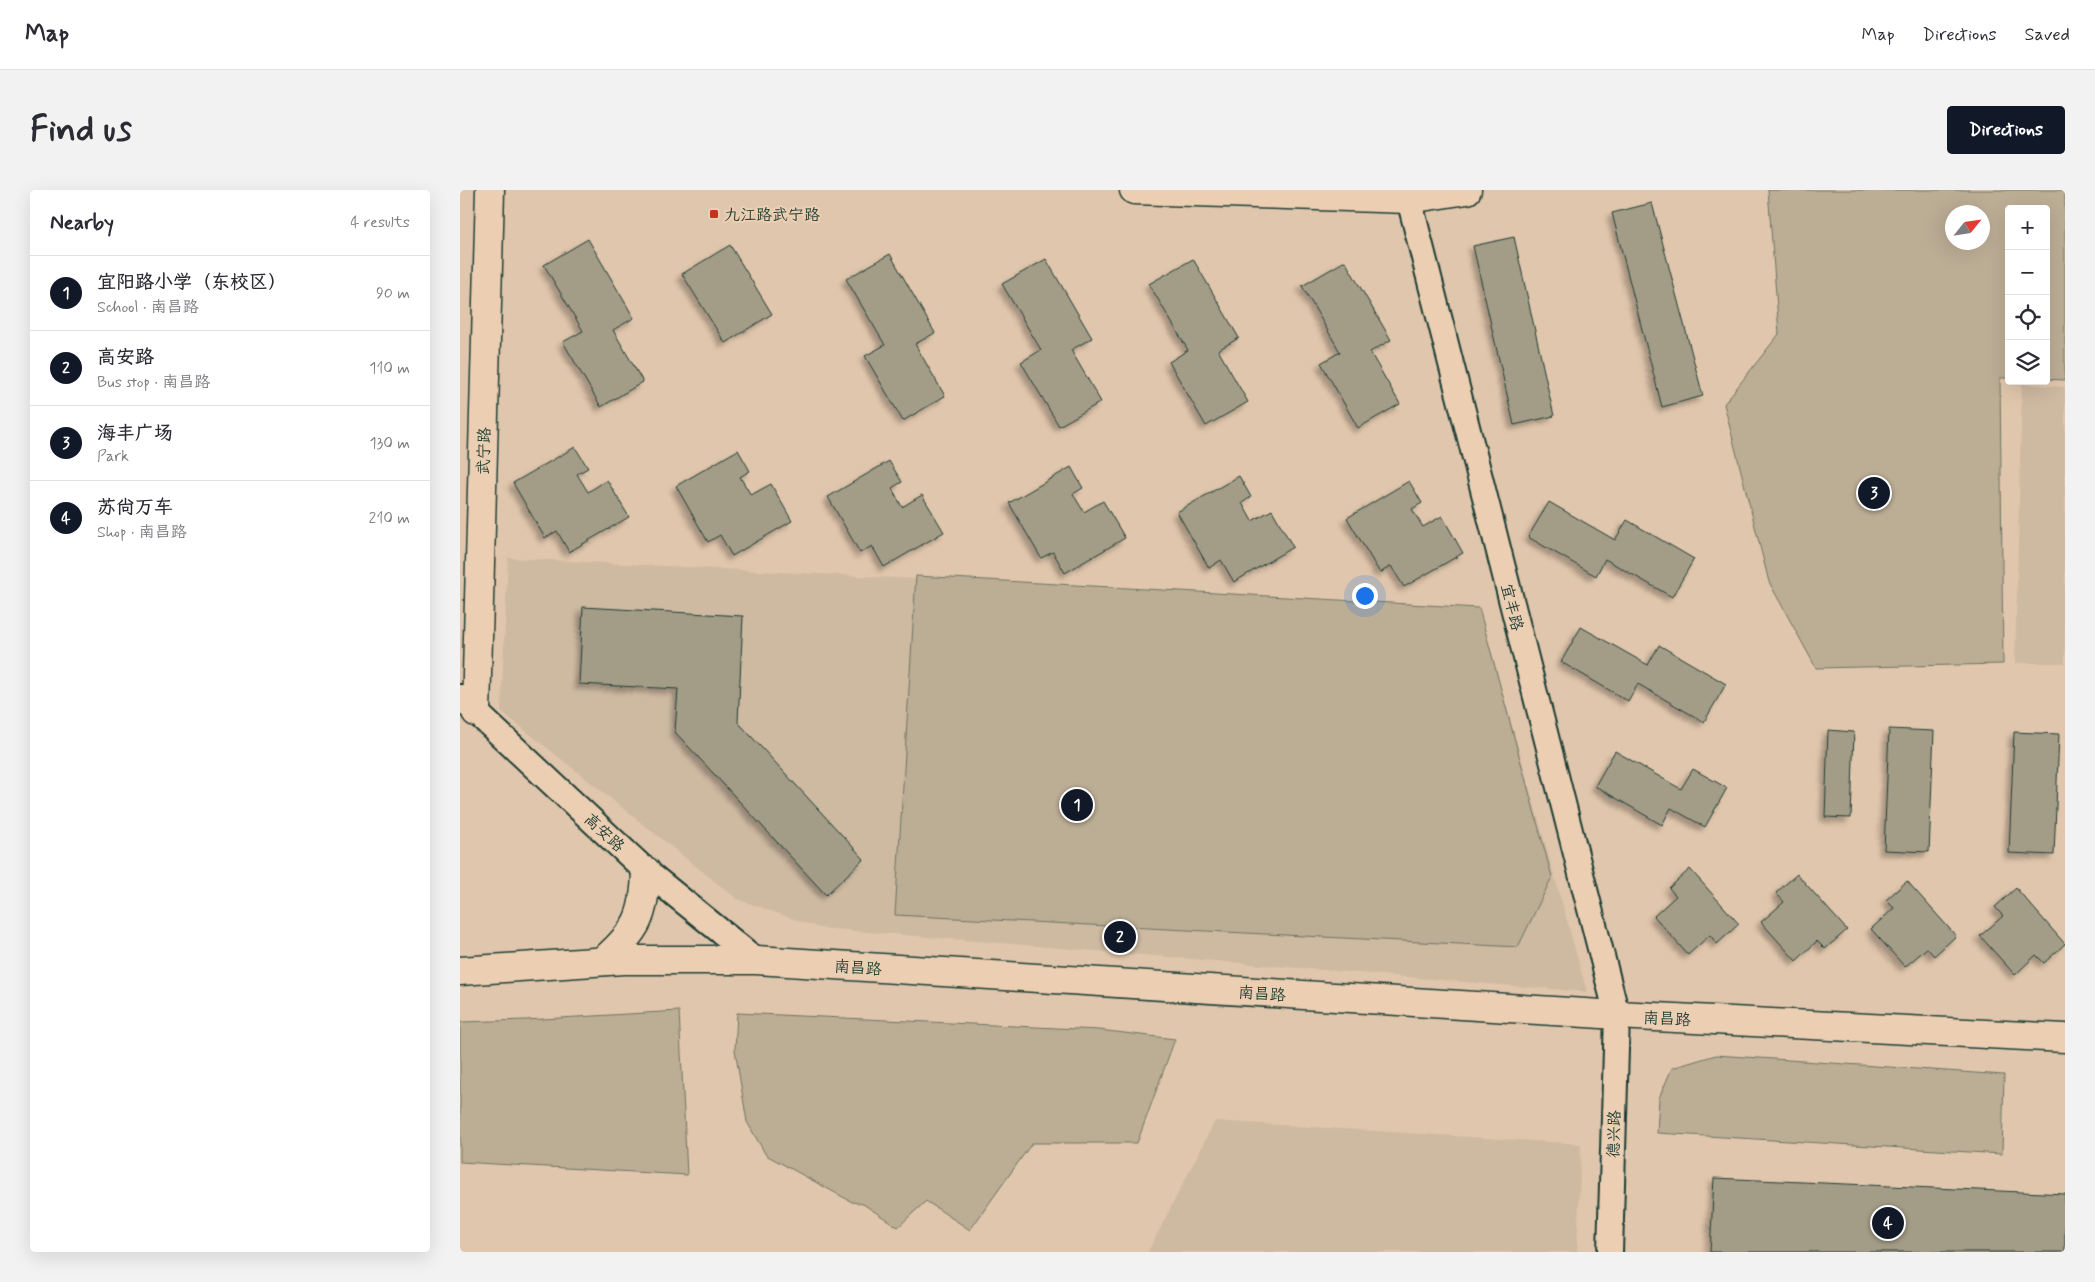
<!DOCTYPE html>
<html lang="en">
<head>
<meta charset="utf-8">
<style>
  :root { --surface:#fff; --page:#f2f2f3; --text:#2b2b33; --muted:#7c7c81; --line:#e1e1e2; --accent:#111827 }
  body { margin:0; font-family:Mynerve,"LXGW WenKai TC",sans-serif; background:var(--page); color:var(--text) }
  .controls { position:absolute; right:15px; top:15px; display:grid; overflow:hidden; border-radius:5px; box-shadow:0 5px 20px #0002 }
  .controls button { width:45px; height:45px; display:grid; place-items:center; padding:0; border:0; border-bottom:1px solid var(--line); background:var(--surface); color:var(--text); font:25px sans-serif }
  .compass { position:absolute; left:1485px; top:15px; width:45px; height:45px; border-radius:50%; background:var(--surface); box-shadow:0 5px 20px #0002; rotate:60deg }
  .you { position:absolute; left:904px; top:405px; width:18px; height:18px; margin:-12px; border:4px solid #fff; border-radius:50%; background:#1a73e8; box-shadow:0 0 0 8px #1a73e833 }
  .badge { display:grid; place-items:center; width:32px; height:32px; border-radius:50%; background:var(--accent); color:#fff; font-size:16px; font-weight:700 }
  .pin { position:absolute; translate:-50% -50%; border:2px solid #fff; box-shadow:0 1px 5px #0006 }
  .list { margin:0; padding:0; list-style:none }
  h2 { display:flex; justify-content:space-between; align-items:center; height:65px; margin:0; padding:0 20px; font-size:21px }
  h2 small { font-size:16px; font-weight:400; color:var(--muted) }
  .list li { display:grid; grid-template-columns:32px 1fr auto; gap:15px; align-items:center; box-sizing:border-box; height:75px; padding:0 20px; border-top:1px solid var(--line) }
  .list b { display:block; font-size:19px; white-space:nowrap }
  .list p { margin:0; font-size:16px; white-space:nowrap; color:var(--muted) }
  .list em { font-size:16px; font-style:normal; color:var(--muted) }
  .icon { flex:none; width:28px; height:28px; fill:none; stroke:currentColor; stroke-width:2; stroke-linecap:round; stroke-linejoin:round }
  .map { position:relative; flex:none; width:1605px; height:1062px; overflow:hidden; border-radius:5px }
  header { display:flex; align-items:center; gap:30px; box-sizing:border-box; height:70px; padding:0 25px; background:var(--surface); border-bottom:1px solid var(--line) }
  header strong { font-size:24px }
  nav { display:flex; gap:28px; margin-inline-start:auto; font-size:18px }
  .intro { display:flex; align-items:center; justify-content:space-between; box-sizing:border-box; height:120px; padding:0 30px }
  h1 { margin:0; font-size:35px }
  .button { padding:12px 22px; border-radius:5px; background:var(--accent); color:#fff; font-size:18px; font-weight:700 }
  main { display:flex; gap:30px; padding:0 30px }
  aside { flex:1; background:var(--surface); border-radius:5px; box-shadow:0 5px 20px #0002 }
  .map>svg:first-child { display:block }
  .built { fill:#ceb9a1 }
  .green { fill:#bcad95; stroke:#6e7564; fill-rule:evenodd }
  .building { fill:#a39c87; stroke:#1f3d34; filter:url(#shadow) }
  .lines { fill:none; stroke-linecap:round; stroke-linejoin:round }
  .street-casing { stroke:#1f3d34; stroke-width:28 }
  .secondary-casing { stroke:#1f3d34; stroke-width:31 }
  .street { stroke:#eccfb3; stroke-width:24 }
  .secondary { stroke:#eccfb3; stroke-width:28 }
  .poi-dot { fill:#c8321e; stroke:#eccfb3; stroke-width:2 }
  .labels { text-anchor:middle; stroke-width:4; stroke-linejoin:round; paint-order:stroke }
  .poi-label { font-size:16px; fill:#1f3d34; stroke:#eccfb3; text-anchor:start }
  .street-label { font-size:16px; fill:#1f3d34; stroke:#eccfb3 }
</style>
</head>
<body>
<header>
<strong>Map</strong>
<nav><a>Map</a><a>Directions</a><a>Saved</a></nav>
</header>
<div class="intro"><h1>Find us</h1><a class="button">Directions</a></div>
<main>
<aside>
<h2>Nearby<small>4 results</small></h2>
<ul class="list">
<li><span class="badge">1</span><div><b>宜阳路小学（东校区）</b><p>School · 南昌路</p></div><em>90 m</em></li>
<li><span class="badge">2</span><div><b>高安路</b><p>Bus stop · 南昌路</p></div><em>110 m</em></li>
<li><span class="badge">3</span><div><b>海丰广场</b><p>Park</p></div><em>130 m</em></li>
<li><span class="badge">4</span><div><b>苏尚万车</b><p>Shop · 南昌路</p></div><em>210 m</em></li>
</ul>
</aside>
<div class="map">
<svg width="1605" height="1062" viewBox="0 0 1605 1062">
  <defs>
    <filter id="shadow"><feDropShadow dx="-4.5" dy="4.5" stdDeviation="2.5" flood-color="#0004"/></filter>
  </defs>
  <rect width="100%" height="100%" fill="#e0c6ac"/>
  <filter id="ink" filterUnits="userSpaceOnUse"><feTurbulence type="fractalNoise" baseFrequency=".02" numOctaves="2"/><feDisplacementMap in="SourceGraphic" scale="10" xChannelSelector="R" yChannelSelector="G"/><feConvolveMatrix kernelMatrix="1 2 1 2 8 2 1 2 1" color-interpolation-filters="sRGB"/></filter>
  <g filter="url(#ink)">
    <g class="built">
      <path d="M1562,194L1605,197V473H1555Z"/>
      <path d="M48,368L1019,418L1127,802L360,738L277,709L41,521Z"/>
      <path d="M755,931L1121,954L1117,1062H688Z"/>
    </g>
    <g class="green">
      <path d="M1308,0H1605V190L1586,189V19H1549V188H1540L1543,474L1356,478L1309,392L1264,214L1319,144ZM1522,22V52H1492V22Z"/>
      <path d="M456,386L1019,418L1092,687L1058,757L435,725Z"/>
      <path d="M219,821L227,985L0,972V832L66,830Z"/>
      <path d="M277,823L639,840L715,849L677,953H572L510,1040L466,1011L438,1037L403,1014L392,1012L306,965L287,932L275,860Z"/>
      <path d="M1256,865L1544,885L1542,964L1197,943L1199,908L1212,878Z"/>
    </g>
    <g class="building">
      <path d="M1192,13L1243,206L1202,217L1152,23Z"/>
      <path d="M1054,47L1094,226L1054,235L1013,56Z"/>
      <path d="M128,49L174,128L153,140L183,192L141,217L103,152L123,141L84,75Z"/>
      <path d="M270,55L312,124L265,153L222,84Z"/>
      <path d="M430,64L475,143L455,154L485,206L443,231L405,166L425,155L386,89Z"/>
      <path d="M586,69L632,148L611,160L641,212L599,236L561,172L581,160L542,94Z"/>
      <path d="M733,69L779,148L758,160L788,212L746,236L709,172L728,160L689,94Z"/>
      <path d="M885,71L931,150L910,162L940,214L898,238L861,173L880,162L842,96Z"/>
      <path d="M115,257L128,278L117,284L128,302L147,290L169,327L109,362L97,341L85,348L53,293Z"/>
      <path d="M278,260L290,281L280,287L291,305L311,294L332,331L272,366L260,345L248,352L216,296Z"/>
      <path d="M429,271L442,292L432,298L442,317L462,305L484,342L424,377L412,356L400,363L368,307Z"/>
      <path d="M611,277L623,298L613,304L624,322L643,311L665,348L605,383L593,362L581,368L549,313Z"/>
      <path d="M779,286L791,307L782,313L792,331L812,320L833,357L774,392L761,370L749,378L717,322Z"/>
      <path d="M949,291L962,313L952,319L963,337L982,326L1003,363L944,397L931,376L920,383L887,328Z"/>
      <path d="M1089,312L1155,350L1167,330L1234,369L1212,407L1145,369L1136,386L1068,347Z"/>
      <path d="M123,417L283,426L278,532L404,669L366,705L215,542L218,499L119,494Z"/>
      <path d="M1121,437L1188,475L1199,455L1266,494L1244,532L1178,494L1168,511L1101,472Z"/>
      <path d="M1429,539L1474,541L1469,662L1424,660Z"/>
      <path d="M1368,540L1394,542L1391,628L1365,627Z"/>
      <path d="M1554,542L1599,544L1594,665L1549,663Z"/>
      <path d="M1155,561L1221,599L1233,579L1267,598L1245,637L1211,618L1202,635L1135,596Z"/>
      <path d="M1230,679L1279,734L1257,754L1250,745L1228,765L1194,726L1216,706L1209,698Z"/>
      <path d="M1337,684L1387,740L1365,759L1357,751L1336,771L1301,732L1324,712L1316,703Z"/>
      <path d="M1447,691L1496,746L1474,766L1467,758L1445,777L1411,739L1434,718L1426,710Z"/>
      <path d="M1556,698L1605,754L1584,773L1576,765L1555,785L1520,746L1543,726L1535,717Z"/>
      <path d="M1254,988L1605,1004V1062H1250Z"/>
    </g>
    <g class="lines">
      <defs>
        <g id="street">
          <path d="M949,9L1157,825L1150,1062"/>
          <path d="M0,507L186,681L296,770"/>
        </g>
        <g id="secondary">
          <path d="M674,0L949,9L1007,0"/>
          <path d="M16,522L30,0"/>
          <path d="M143,771C177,741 185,726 186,681"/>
          <path d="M0,781L163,770H296L1157,825L1605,848"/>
        </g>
      </defs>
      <use href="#street" class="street-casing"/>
      <use href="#secondary" class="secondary-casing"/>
      <use href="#street" class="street"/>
      <use href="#secondary" class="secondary"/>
    </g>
  </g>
  <rect class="poi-dot" x="249" y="19" width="10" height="10" rx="2.5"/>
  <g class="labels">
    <g class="poi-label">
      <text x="264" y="30">九江路武宁路</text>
    </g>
    <g class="street-label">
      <text transform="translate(23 261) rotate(-88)" y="6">武宁路</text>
      <text transform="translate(1053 417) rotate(76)" y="6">宜丰路</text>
      <text transform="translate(145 642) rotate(43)" y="6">高安路</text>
      <text transform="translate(398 777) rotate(4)" y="6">南昌路</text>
      <text transform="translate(802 803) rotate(4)" y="6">南昌路</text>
      <text transform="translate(1207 828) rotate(3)" y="6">南昌路</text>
      <text transform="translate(1153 944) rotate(-88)" y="6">德兴路</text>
    </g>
  </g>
</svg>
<div class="controls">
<button>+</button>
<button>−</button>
<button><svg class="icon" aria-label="locate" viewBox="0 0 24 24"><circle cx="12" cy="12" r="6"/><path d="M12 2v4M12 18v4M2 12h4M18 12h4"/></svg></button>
<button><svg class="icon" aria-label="layers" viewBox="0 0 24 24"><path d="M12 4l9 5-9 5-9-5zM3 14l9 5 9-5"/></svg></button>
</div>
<svg class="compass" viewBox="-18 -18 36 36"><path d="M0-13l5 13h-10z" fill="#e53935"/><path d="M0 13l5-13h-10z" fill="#7c7c81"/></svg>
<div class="you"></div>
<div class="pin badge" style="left:617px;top:615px">1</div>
<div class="pin badge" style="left:660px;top:747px">2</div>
<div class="pin badge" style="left:1414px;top:303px">3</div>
<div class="pin badge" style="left:1428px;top:1033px">4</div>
</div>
</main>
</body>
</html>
